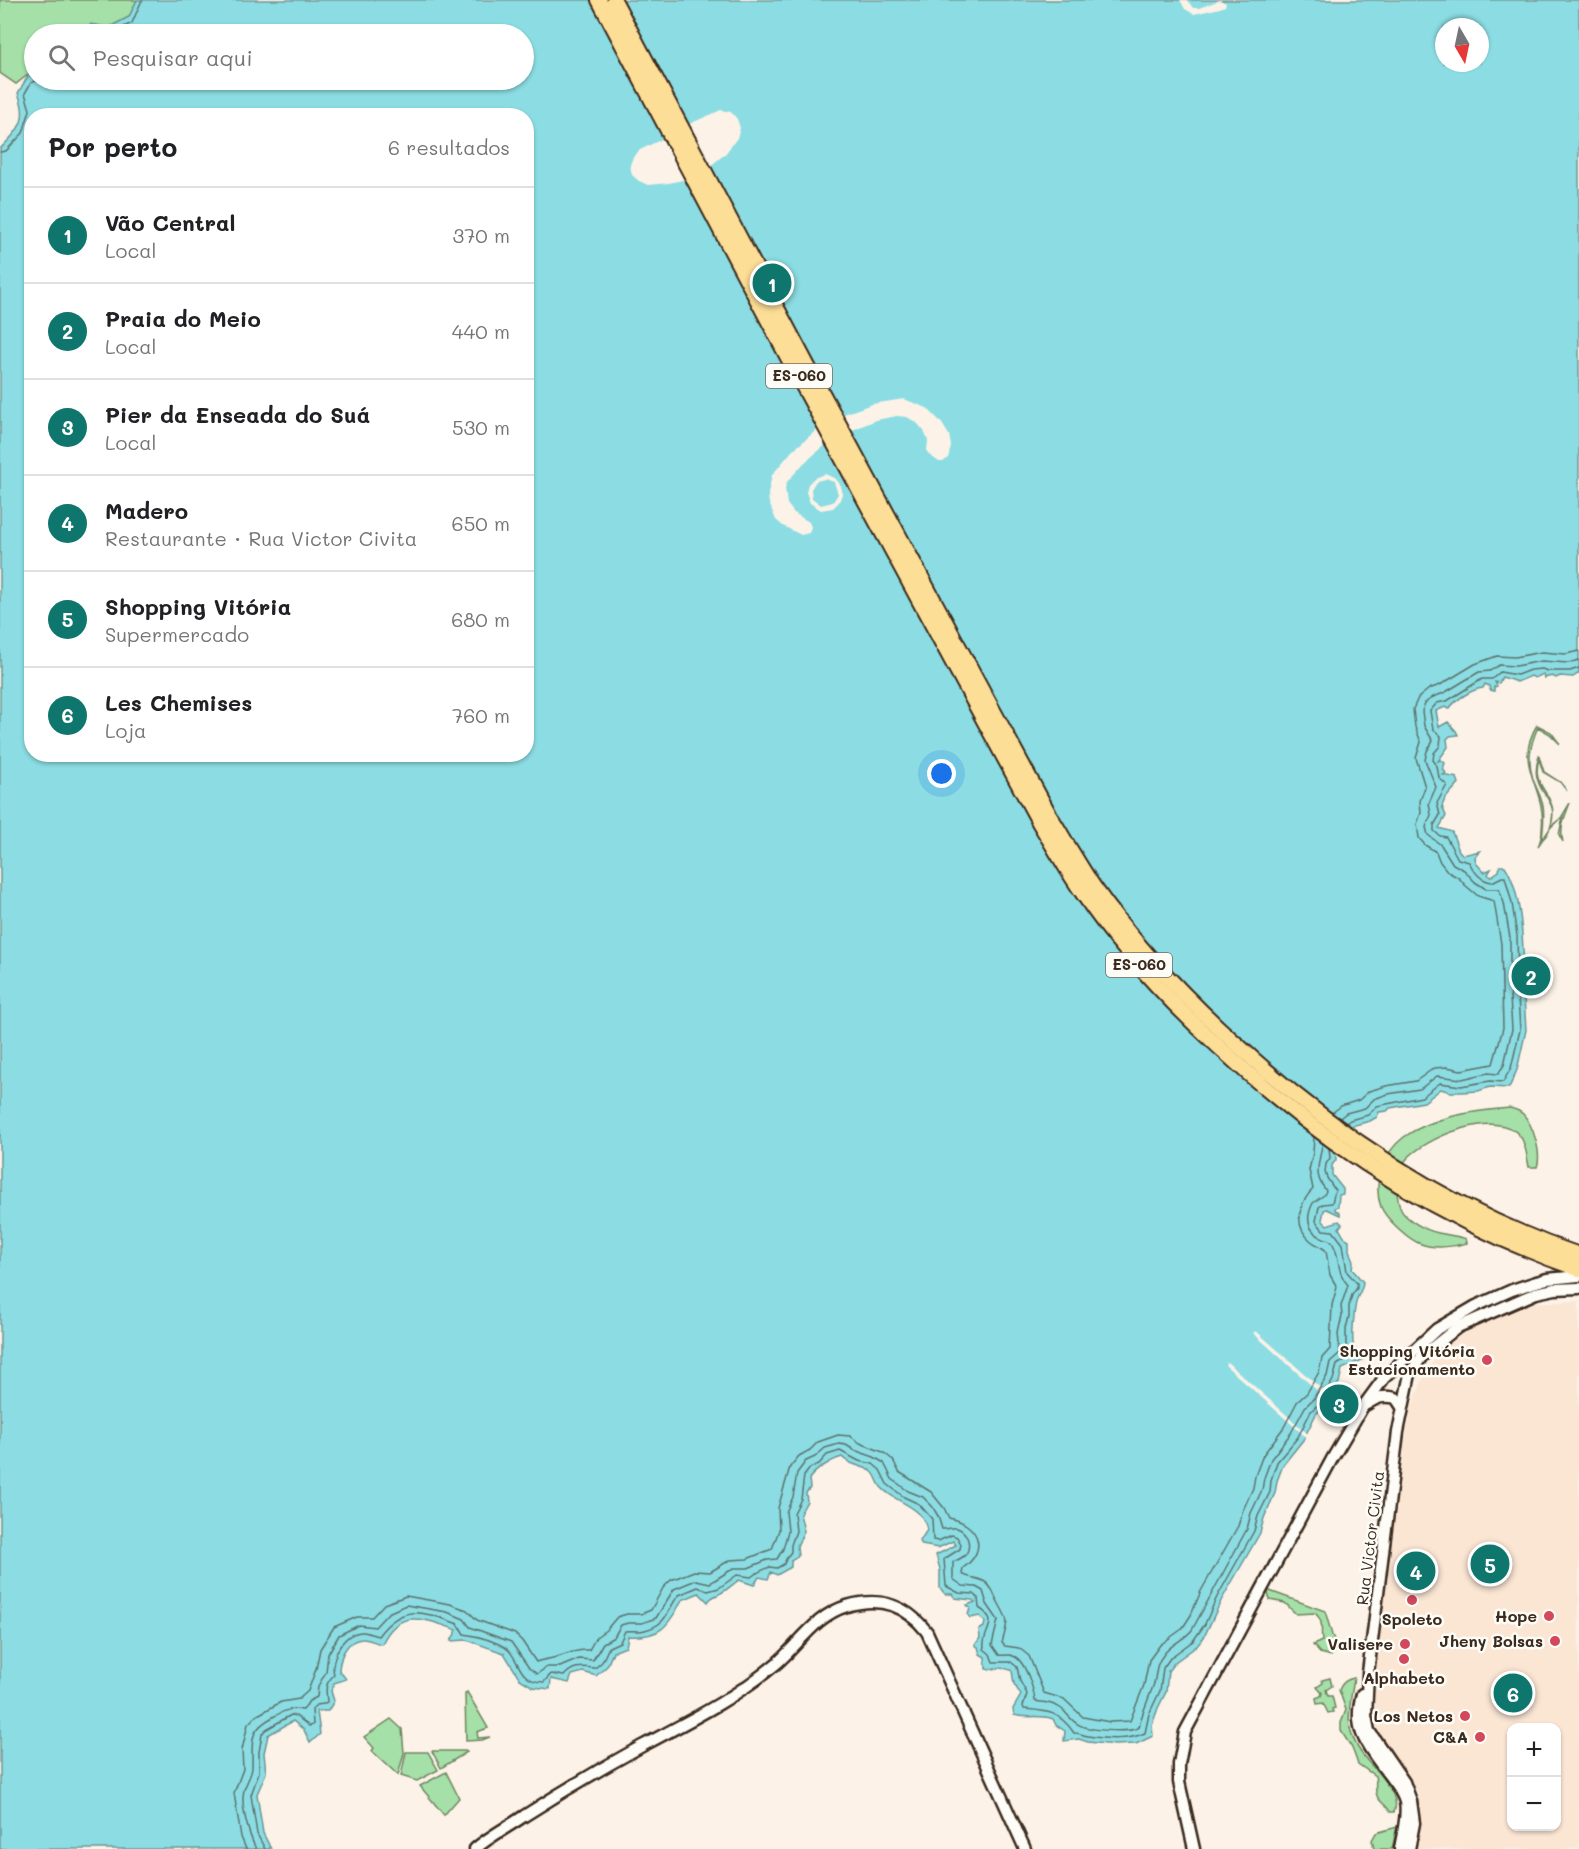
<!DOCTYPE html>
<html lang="pt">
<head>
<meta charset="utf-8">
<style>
  :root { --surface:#fff; --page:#f2f2f2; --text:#202124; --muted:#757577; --line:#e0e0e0; --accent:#0f766e }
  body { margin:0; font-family:Mali,sans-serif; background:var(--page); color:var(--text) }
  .controls { position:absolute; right:18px; bottom:18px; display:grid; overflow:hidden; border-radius:12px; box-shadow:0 2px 4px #0004 }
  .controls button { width:54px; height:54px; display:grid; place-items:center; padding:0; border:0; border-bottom:2px solid var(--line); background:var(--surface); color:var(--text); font:30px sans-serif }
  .compass { position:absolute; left:1435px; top:18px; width:54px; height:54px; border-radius:50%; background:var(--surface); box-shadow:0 2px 4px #0004; rotate:171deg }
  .you { position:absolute; left:942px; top:774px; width:21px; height:21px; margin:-15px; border:4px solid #fff; border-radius:50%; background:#1a73e8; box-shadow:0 0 0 9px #1a73e833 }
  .badge { display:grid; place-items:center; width:39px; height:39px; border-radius:50%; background:var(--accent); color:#fff; font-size:20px; font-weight:700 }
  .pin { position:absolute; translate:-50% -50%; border:3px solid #fff; box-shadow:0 2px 6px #0006 }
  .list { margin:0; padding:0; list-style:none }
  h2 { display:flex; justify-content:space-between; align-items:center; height:78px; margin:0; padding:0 24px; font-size:26px }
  h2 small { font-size:20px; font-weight:400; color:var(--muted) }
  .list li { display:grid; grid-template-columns:39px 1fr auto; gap:18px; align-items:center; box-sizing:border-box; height:96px; padding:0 24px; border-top:2px solid var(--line) }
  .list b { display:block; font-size:22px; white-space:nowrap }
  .list p { margin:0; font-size:20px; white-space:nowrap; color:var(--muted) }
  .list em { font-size:20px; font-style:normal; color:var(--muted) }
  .icon { flex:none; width:33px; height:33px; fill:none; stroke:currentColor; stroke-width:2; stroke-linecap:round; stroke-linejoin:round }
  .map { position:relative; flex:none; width:1579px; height:1849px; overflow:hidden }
  .search { position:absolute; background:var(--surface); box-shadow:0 2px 4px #0004; left:24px; top:24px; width:510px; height:66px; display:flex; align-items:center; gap:15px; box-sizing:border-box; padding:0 21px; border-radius:33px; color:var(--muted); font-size:22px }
  .panel { position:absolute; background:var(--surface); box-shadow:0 2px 4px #0004; left:24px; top:108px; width:510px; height:654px; border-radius:24px }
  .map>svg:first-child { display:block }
  .built { fill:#fbe6d4; fill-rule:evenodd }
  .green { fill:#a4e0a7; stroke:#708562; stroke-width:1.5 }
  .water { fill:#8bdde3; stroke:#6b9594; stroke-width:1.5; fill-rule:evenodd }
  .pier { fill:#fcf2e7; fill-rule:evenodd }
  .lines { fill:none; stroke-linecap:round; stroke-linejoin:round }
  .shore { stroke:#5b726d; stroke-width:1.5 }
  .minor-casing { stroke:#3b2a1e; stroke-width:15 }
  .major-casing { stroke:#3b2a1e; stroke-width:18 }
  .minor { stroke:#fdfcf7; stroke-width:10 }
  .major { stroke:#fdde96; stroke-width:14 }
  .poi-dot { fill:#d1495b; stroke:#fdfcf7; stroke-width:2 }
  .labels { text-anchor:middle; stroke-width:5; stroke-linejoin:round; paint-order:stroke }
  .shield { fill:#fdfcf7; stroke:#75695f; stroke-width:1.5 }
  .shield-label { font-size:15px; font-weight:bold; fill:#3b2a1e }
  .poi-label { font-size:16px; font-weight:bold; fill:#3b2a1e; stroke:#fdfcf7; text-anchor:end }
  .street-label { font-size:16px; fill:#3b2a1e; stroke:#fdfcf7 }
</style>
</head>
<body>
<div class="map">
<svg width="1579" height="1849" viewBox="0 0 1579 1849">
  <rect width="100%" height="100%" fill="#fcf2e7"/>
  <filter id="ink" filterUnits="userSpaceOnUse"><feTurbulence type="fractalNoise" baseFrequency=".0167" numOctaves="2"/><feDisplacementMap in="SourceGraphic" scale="12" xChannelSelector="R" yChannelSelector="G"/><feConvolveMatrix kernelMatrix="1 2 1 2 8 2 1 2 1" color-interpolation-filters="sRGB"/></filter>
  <g filter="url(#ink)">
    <path class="built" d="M1579,1301V1849H1416L1421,1822L1418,1793L1378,1735L1370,1719L1379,1631L1405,1443L1411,1408L1427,1369L1443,1349L1458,1337L1500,1313L1524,1303ZM1512,1728H1556V1826H1512Z"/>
    <g class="green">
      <path d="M0,0H137L129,17L108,28L96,25L84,34H34V70L16,84L0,73Z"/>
      <path d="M1537,725L1551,732L1560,744L1550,734L1538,727C1530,745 1527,760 1533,779C1536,788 1541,796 1543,806C1545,818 1543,829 1542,840C1550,833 1556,816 1551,805C1548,797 1542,792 1539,784C1535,776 1536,765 1539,756L1544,772L1560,782L1567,791L1560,782L1543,772L1539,759C1532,783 1546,787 1552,806C1554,812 1552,819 1551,826L1561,818L1570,803C1565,816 1559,828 1563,842L1559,835L1563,816L1551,827L1538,846C1541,840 1542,835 1542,828C1547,788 1512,766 1537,725Z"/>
      <path d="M1510,1108C1514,1109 1519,1110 1523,1114C1533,1125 1542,1153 1537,1167H1529C1527,1158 1526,1143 1520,1136C1498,1107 1423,1138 1405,1161C1399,1169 1396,1182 1397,1192C1398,1199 1398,1207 1403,1213C1413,1224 1429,1232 1444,1234C1451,1236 1459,1236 1466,1239L1467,1243C1453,1247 1434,1249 1421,1244C1409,1240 1386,1219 1381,1207C1372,1183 1384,1152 1404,1137C1434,1116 1474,1111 1510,1108Z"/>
      <path d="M1267,1590L1325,1611L1332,1635L1338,1648L1331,1656L1320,1653L1313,1645L1322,1641C1320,1630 1325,1622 1315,1613L1296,1614L1285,1603L1270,1600Z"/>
      <path d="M1330,1678L1332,1686L1326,1690L1328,1696H1332L1335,1708L1332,1709L1333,1712L1328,1713L1323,1703L1317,1704L1316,1698L1321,1696L1322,1693L1317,1687L1323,1683L1322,1680Z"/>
      <path d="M1354,1678C1352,1694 1347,1712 1350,1728C1352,1736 1357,1747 1362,1754C1371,1767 1403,1794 1394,1812H1390C1387,1805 1380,1803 1377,1796C1374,1789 1377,1782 1375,1776L1358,1764L1352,1748L1341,1731V1723L1346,1710L1339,1690C1342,1683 1345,1680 1354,1678Z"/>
      <path d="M467,1692L488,1728L477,1732L478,1738L490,1737L482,1740L466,1741L465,1694Z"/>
      <path d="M391,1719L402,1729L404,1753L398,1775L372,1751L374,1748L364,1737Z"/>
      <path d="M432,1751H466L467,1752L441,1768Z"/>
      <path d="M406,1752H428L438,1770L417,1781L401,1776Z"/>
      <path d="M446,1772L459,1798L444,1815L420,1786Z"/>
      <path d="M1397,1827L1392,1849H1374L1372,1840L1376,1833Z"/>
    </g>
    <path class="water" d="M137,0H1579V673L1573,677L1560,676L1556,678L1552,676L1544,678L1543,674L1535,678L1531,676L1517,682L1502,677L1499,683L1495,682L1497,686L1494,687V691L1490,690L1489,686L1485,684L1483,688C1472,689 1455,700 1449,709L1445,707L1436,711L1439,727L1448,722L1456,731L1458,735L1450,736L1447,739L1448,747L1438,761L1441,760L1445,763L1443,769L1446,773L1443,775L1457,778L1459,783L1445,799L1442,806L1446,816L1439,828L1452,832L1459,851L1463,855L1480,851L1475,857L1476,863L1484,872L1491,869L1488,874L1490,877L1499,871L1500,866H1505C1522,892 1523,944 1524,975C1524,984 1530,988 1524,997L1526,1030L1517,1070L1509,1088L1490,1087L1478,1091L1462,1092H1450L1441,1089L1424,1102L1390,1108L1387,1111L1379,1112L1377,1117L1370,1121L1351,1126L1350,1134L1335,1143L1336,1160L1332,1165V1175L1343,1189V1194L1339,1195L1338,1206L1335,1208V1210L1340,1212V1215L1327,1209L1324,1210L1322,1220L1327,1225L1339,1221L1342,1224L1339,1228L1344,1237L1349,1240V1250L1353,1261L1352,1269L1363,1282C1363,1290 1359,1292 1357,1299C1354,1308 1351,1340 1354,1348L1363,1356L1364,1359L1342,1369L1339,1383L1324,1407L1316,1414L1303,1440L1283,1465L1277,1481L1275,1493L1264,1518L1260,1533L1221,1601L1204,1637L1197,1646L1175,1662L1168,1671L1166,1692L1158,1708L1152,1725L1153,1736L1136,1744L1115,1745L1088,1742L1079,1739L1064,1741L1065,1731L1056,1725L1053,1719C1039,1714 1027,1719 1014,1715L1013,1709L1021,1695L1014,1684L1012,1671C1008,1668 994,1667 990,1670L986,1669L985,1657L980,1654L978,1647L975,1645L980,1638L979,1630L984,1627L985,1622L980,1616L970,1618L968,1615L970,1608L967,1605L975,1602L972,1600L955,1598L952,1594H945L940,1588V1569L936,1555L956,1545L953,1541L938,1548L922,1545L920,1541L927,1530C923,1505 896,1504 881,1487C876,1481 877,1475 871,1471C862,1465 850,1466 842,1457C831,1460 815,1470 809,1479L810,1488L806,1493L807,1501L800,1514L804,1531L797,1546L798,1556L791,1560V1567L777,1575L771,1572L768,1579L759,1577L754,1585L739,1580C733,1584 727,1590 721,1593C715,1597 712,1595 708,1602L699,1593L682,1600C668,1627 660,1638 628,1636L626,1647L613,1652L607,1666L596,1676L583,1672L572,1675L569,1683L551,1679L550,1689L533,1687L520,1679L504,1653L467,1640L451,1641L457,1630C425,1619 399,1607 382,1644C376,1643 367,1638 362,1639C346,1640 340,1657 339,1670L346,1679L334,1683L331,1691L334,1701L328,1711H317L320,1734L310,1743L304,1730L293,1721L268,1735L264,1753L266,1773L257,1794L263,1833L271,1849H0V149C19,129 29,121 18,93L28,76H34V80H524V34H83L91,24L108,28L129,17ZM1444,27H1480V63H1444ZM32,116H526V754H32Z"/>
    <g class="pier">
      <path d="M592,0H621L687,125L721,110L731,112L737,119L740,128L737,138L725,154L709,167L841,415L872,404L904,399L927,408L941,422L949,435L951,446L948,458L943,462H939L928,454L927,450L928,441L924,431L917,423L907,417L897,416L876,420L850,431L1056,813L1098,882L1157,955L1188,990L1257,1055L1352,1136L1338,1145L1339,1154L1276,1106L1239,1075L1153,990L828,443L804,463L787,482L785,488L787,504L794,513L809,522L811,527L809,533L801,535L783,526L776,520L769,503L768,494L772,475L792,451L819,428L687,179L669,183L648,185L639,181L632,175L630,165L633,157L640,150L664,138Z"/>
      <path d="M1180,0H1187L1193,8H1199L1220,0L1226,3L1225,6L1220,8L1194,14L1185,9Z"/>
      <path d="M825,474L836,479L841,486L842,494L839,502L833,508L821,510L810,503L806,492L808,484L814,478ZM825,479L834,482L838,494L833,502L821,505L812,498L811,489L816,481Z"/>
      <path d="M1256,1331L1332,1398L1330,1402L1253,1333Z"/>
      <path d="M1227,1362L1309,1435L1307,1438L1225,1365Z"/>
    </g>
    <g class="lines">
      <g class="shore">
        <path d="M91,34L95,31L110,34L132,23L142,0"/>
        <path d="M0,152L6,151L23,133L30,110L25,93L31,83L38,80"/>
        <path d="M1332,1113L1341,1106L1359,1100L1369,1091L1386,1086L1416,1081L1434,1068L1447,1067L1461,1070L1493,1064L1503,1028L1501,944L1494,901L1478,896L1465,885L1459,878L1448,872L1440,862L1436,852L1425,845L1419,838L1417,824L1421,813L1420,801L1425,787L1416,758L1421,742L1415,727L1413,709L1418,698L1429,689L1440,685L1475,664L1497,656L1515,657L1542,652L1566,654L1579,651"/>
        <path d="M1340,1118L1346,1113L1365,1108L1374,1099L1388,1094L1420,1089L1437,1076L1462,1079L1488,1073L1498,1074L1504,1065L1512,1029L1510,997L1513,988L1510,975V938L1504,903L1499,889H1486L1475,882L1464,870L1453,864L1441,845L1428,835L1426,827L1431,815L1429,803L1436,787L1425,760L1427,751L1433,741L1424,726L1422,711L1425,703L1433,697L1444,693L1479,672L1490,671L1499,665L1516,666L1542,661L1568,663L1579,660"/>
        <path d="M1346,1123L1350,1120L1368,1115L1377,1106L1422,1097L1440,1083L1461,1086L1490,1081L1503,1082L1511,1068L1520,1030L1518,997L1521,989L1518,975L1517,936L1512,903L1505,877H1502L1492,882C1481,881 1473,871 1469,862L1458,859L1446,837L1440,836L1434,831V825L1440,815L1437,803L1447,785L1439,778L1437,766L1433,760L1434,753L1440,746L1441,736L1433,729L1430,711L1437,703L1447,701L1482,679H1492L1500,672L1517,675L1530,670L1542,669L1548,671H1570L1579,668"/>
        <path d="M246,1849L241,1837L234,1793L243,1769L242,1750L248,1724L256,1716L281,1702L299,1699L308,1691L316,1669L320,1649L334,1627L357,1617H372L384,1604L406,1596L450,1604L467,1610L477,1620L515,1634L522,1641L536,1662C544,1659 553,1659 560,1656C570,1653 578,1649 589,1650L596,1637L606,1630L617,1617L627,1614H641L651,1610L663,1588L671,1580L694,1571L710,1572L730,1560L747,1559L772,1549L779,1530L778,1508L790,1467L799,1456L810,1450L818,1442L838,1435L850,1436L860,1443L883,1452L893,1460L899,1472L931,1492L944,1508L949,1518C977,1523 990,1549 963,1568L962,1574C969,1579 977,1577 985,1582C993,1587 993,1594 998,1602C1010,1623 1008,1620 1002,1643L1005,1646L1019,1648L1029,1656L1044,1693L1064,1699L1083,1717L1110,1722L1130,1721L1144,1685L1149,1660L1160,1645L1182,1629L1191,1615L1201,1591L1238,1526L1243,1510L1253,1488L1255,1476L1263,1455L1284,1427L1297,1402L1307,1393L1319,1372L1322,1358L1330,1349L1332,1305L1337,1287L1330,1275L1326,1251C1322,1246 1315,1245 1310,1240C1293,1225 1299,1203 1313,1189L1309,1170L1313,1153L1314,1137"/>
        <path d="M256,1849C249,1835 240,1806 244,1790C246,1783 251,1776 252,1768C253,1742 247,1731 273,1717C285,1710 290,1708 303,1710L309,1701L317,1697L318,1686L326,1672L328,1654L339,1635L359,1625L375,1627L388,1613L406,1605L447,1612L464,1619L470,1627L511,1642L529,1668L537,1674L547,1667H560L579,1659L593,1660L603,1643L614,1637L621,1625L628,1623H642L656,1618L674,1589L696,1580L710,1583L734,1568H748L767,1560L777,1559L783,1549L788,1531L786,1512L793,1497L797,1473L806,1461L815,1457L825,1448L839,1444L846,1445L854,1450L874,1457L884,1463L892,1479L908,1491L923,1497L932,1506L938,1516L942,1529C946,1529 952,1527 957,1528C967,1531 972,1545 966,1554C963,1558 957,1560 953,1562V1579L963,1586L976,1587L983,1591L987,1604L998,1620L992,1645L999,1655C1004,1656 1009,1654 1013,1656C1025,1659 1034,1690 1035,1701C1045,1703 1055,1703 1063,1710C1067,1714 1071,1720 1076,1723C1086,1731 1127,1733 1138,1728C1142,1715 1147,1702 1152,1689C1158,1676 1153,1667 1164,1654C1171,1644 1184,1640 1192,1630L1247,1529L1251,1513L1262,1490L1264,1478L1271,1459L1291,1433L1305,1407L1314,1398L1327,1376L1330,1362L1340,1353L1338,1334L1342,1316L1341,1306L1348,1285C1336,1272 1341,1261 1334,1246C1331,1238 1326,1240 1319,1236C1306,1228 1307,1215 1313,1203L1324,1195L1326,1191C1324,1187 1320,1183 1319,1178C1315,1167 1322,1154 1322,1143"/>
        <path d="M265,1849L257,1834L251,1795L259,1772V1752L262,1734L265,1730L291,1715L296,1716L309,1726L313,1725L312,1709L316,1705L324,1704L327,1702C326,1690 324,1684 334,1675C330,1658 343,1631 364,1632C368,1633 373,1635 378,1636C403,1603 422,1611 458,1624L464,1634C477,1636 495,1641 506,1648C520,1658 517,1682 544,1682L551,1674L564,1676C573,1665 583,1667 595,1668L602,1662L609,1647L620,1642L625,1631C632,1630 639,1632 645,1630C669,1624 666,1610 679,1595L698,1587L708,1591L719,1588L737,1575L751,1577C757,1572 763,1570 770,1567L777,1568L784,1564L787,1557L791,1552V1545L796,1531L794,1513L801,1499L804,1476L810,1468L819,1464L827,1455L840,1451L859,1461L873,1464L880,1470L887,1484L904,1497L919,1504L932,1519L933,1540L938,1541L952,1535L957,1537L961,1544L960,1549L944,1559L946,1586L959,1593L974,1594L978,1598L979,1608C1002,1622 981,1631 984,1649L990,1654L993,1662H1011L1017,1667L1020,1681L1027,1694L1023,1706L1024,1709C1048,1711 1059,1711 1074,1733C1080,1733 1082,1735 1088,1736C1107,1739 1127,1741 1145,1733L1149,1714L1160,1691L1163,1668L1171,1657L1193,1641L1205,1624L1216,1599L1254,1531L1258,1516L1270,1492L1271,1480L1277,1462L1298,1437L1311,1411L1320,1403L1333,1380L1337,1365L1351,1356L1346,1345V1329L1349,1316V1306L1352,1295L1357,1288V1283L1347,1272L1343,1244L1333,1231L1323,1230L1316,1221L1319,1207L1323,1204L1332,1203L1335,1190L1327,1178L1325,1172L1326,1164L1330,1158L1329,1148"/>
      </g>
      <defs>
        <g id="minor">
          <path d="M1367,1404C1377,1397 1384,1395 1396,1398L1402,1407"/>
          <path d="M1362,1694C1351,1733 1370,1748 1391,1778C1396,1785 1403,1793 1405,1802C1408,1817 1402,1835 1400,1849"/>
          <path d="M475,1849C490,1836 508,1827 524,1816C563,1791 602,1768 642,1746C689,1721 736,1698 777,1663C800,1643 816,1615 847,1606C881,1596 906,1605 927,1632L1025,1849"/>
          <path d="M1194,1849L1179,1782V1764L1185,1732L1332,1459L1362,1408L1384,1378L1437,1329L1476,1306L1512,1290L1533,1283L1547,1279L1579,1276"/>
          <path d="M1409,1849L1414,1823L1411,1801L1404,1782L1369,1731L1366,1716L1368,1673L1398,1432L1410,1374L1422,1356L1458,1327L1536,1293L1555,1289L1579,1288"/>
        </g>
        <g id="major">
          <path d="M599,0L795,371L1039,822C1053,845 1066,869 1082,892C1120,949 1169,1001 1219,1047C1324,1145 1443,1223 1579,1269"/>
          <path d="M614,0L807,365L1050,816C1064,839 1078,863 1093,886C1133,943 1182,995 1233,1041C1334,1134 1448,1211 1579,1255"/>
        </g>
      </defs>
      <use href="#minor" class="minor-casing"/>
      <use href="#major" class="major-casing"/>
      <use href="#minor" class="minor"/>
      <use href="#major" class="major"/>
    </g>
  </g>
  <g class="poi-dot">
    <circle cx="1487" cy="1360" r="6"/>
    <circle cx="1412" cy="1600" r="6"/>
    <circle cx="1549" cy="1616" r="6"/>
    <circle cx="1555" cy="1641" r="6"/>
    <circle cx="1405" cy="1644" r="6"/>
    <circle cx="1404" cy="1659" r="6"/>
    <circle cx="1465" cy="1716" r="6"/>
    <circle cx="1480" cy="1737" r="6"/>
  </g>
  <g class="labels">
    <g class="shield">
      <rect x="766" y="364" width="66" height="24" rx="4.5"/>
      <rect x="1106" y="953" width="66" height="24" rx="4.5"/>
    </g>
    <g class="shield-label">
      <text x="799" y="381">ES-060</text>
      <text x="1139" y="970">ES-060</text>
    </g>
    <g class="poi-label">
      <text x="1475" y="1357">Shopping Vitória<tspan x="1475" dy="18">Estacionamento</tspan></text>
      <text x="1537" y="1622">Hope</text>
      <text x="1412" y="1625" text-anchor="middle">Spoleto</text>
      <text x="1543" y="1647">Jheny Bolsas</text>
      <text x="1393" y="1650">Valisere</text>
      <text x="1404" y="1684" text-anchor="middle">Alphabeto</text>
      <text x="1453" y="1722">Los Netos</text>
      <text x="1468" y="1743">C&amp;A</text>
    </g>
    <g class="street-label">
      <text transform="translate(1370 1538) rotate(-83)" y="6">Rua Victor Civita</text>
    </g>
  </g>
</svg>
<div class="controls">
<button>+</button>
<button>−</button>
</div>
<svg class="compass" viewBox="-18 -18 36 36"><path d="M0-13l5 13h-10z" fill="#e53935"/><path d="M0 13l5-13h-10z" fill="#757577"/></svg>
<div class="you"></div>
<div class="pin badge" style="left:772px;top:283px">1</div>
<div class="pin badge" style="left:1531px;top:976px">2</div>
<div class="pin badge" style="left:1339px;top:1404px">3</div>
<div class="pin badge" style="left:1416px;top:1571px">4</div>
<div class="pin badge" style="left:1490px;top:1564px">5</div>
<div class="pin badge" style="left:1513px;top:1693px">6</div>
<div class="search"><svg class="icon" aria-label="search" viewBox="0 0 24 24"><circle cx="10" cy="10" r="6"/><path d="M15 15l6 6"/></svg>Pesquisar aqui</div>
<section class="panel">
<h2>Por perto<small>6 resultados</small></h2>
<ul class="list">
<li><span class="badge">1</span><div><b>Vão Central</b><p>Local</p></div><em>370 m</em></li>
<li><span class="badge">2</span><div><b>Praia do Meio</b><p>Local</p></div><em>440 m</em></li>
<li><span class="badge">3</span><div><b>Pier da Enseada do Suá</b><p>Local</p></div><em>530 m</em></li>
<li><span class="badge">4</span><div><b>Madero</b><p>Restaurante · Rua Victor Civita</p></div><em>650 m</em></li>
<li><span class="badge">5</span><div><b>Shopping Vitória</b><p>Supermercado</p></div><em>680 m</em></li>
<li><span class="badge">6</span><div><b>Les Chemises</b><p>Loja</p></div><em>760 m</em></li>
</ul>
</section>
</div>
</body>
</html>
